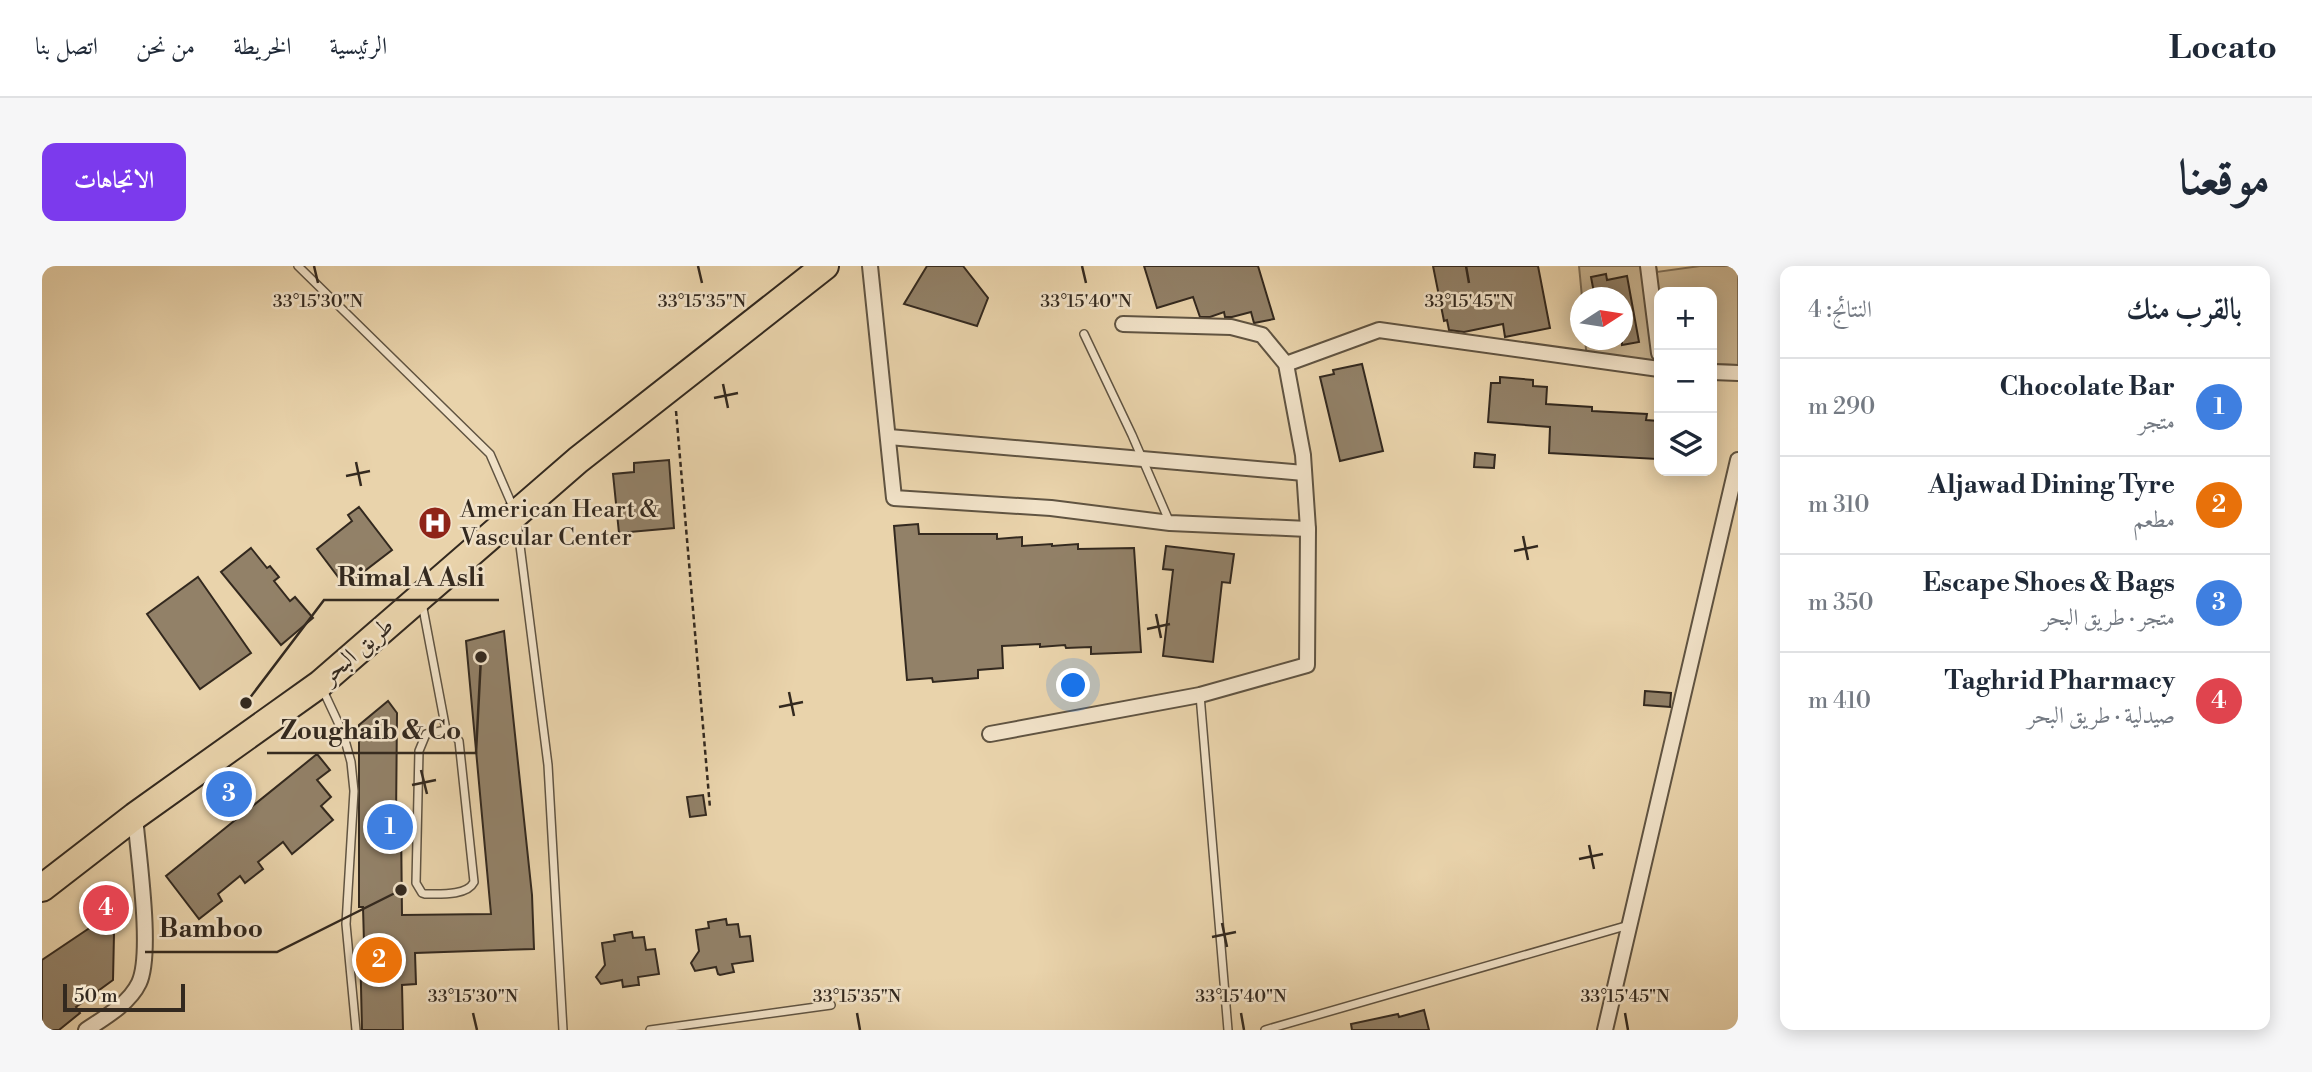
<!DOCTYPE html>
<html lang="ar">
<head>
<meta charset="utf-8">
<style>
  :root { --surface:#fff; --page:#f6f6f7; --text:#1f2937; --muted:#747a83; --line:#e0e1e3; --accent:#7c3aed }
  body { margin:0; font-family:"Libre Bodoni",Amiri,serif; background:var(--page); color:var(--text); direction:rtl }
  .controls { position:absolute; right:21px; top:21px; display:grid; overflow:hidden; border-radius:14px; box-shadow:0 4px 18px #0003 }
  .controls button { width:63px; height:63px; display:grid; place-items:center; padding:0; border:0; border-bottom:2px solid var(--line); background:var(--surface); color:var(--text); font:35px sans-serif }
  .compass { position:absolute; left:1528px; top:21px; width:63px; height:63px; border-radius:50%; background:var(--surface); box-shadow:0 4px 18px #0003; rotate:78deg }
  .scale { position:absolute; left:21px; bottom:18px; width:122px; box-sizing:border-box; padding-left:7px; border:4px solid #33291f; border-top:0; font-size:19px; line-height:24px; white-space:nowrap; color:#33291f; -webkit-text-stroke:5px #f1e2c8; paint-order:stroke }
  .you { position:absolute; left:1032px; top:420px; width:24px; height:24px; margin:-18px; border:5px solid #fff; border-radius:50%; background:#1a73e8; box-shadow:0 0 0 10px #1a73e833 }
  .badge { display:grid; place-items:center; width:46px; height:46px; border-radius:50%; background:var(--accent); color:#fff; font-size:23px; font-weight:700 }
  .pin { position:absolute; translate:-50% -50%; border:4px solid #fff; box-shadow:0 2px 7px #0006 }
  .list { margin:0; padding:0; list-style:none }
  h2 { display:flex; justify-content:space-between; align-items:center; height:91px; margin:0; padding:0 28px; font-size:30px }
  h2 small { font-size:23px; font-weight:400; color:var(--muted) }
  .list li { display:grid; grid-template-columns:46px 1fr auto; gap:21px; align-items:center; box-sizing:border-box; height:98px; padding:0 28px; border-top:2px solid var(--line) }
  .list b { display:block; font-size:26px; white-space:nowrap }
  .list p { margin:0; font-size:23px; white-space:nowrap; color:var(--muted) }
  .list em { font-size:23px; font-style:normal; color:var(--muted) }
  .icon { flex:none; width:38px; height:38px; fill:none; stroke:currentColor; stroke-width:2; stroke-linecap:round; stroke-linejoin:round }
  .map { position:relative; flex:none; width:1696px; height:764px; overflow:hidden; direction:ltr; border-radius:14px }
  header { display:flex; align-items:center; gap:42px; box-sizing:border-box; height:98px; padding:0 35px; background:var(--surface); border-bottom:2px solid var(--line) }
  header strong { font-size:33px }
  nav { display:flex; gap:38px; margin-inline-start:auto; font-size:24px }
  .intro { display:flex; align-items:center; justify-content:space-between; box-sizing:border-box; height:168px; padding:0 42px }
  h1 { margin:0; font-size:49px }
  .button { padding:18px 32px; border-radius:14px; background:var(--accent); color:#fff; font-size:24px; font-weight:700 }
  main { display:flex; gap:42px; padding:0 42px }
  aside { flex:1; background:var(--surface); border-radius:14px; box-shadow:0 4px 18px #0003 }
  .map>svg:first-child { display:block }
  .green { fill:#cab693; stroke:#7e7059; stroke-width:2 }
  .building { fill:#928168; stroke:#33291f; stroke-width:2 }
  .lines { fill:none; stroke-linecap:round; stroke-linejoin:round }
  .lane-casing { stroke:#605442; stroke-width:10 }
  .street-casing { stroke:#605442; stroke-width:18 }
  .highway-casing { stroke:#33291f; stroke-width:30 }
  .path { stroke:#33291f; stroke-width:2.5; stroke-dasharray:5 3.5; stroke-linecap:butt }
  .lane { stroke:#f1e2c8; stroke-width:7 }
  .street { stroke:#f1e2c8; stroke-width:14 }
  .highway { stroke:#e9d3ab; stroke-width:26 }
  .ticks { fill:none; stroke:#33291f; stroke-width:2.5 }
  .labels { text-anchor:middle; stroke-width:5; stroke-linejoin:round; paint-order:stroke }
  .poi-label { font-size:24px; fill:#33291f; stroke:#f1e2c8; text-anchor:start }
  .street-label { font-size:24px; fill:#33291f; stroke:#f1e2c8 }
  .ticks-label { font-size:18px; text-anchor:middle; fill:#33291f; stroke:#f1e2c8; stroke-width:5; stroke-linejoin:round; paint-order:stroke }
  .leader { fill:none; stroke:#33291f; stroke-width:2.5 }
  .callout-dot { fill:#33291f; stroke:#f1e2c8; stroke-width:2.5 }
  .callout-label { font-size:26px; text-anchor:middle; font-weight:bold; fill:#33291f; stroke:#f1e2c8; stroke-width:5; stroke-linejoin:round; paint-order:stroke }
</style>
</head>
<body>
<header>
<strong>Locato</strong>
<nav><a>الرئيسية</a><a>الخريطة</a><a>من نحن</a><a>اتصل بنا</a></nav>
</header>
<div class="intro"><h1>موقعنا</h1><a class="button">الاتجاهات</a></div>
<main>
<aside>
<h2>بالقرب منك<small>النتائج: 4</small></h2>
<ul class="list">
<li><span class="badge" style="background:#3f7fe0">1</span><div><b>Chocolate Bar</b><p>متجر</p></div><em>290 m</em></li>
<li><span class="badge" style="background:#e8710a">2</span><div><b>Aljawad Dining Tyre</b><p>مطعم</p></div><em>310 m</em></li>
<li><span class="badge" style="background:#3f7fe0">3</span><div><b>Escape Shoes &amp; Bags</b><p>متجر · طريق البحر</p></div><em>350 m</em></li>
<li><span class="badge" style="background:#e0444e">4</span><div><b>Taghrid Pharmacy</b><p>صيدلية · طريق البحر</p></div><em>410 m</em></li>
</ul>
</aside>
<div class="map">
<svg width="1696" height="764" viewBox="0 0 1696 764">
  <rect width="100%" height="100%" fill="#e9d3ab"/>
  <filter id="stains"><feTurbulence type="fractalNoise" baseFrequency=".00286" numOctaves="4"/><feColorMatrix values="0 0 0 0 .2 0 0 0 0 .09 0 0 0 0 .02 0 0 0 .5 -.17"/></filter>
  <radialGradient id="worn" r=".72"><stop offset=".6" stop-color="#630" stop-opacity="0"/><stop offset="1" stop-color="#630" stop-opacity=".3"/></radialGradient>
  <path class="green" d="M1537,0H1614L1615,6L1658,0H1696V99L1670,98V26H1617V95L1545,92L1543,74H1580V32L1540,31Z"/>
  <g class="building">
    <path d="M885,0H921L946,32L935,60L862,38Z"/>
    <path d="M1102,0H1216L1232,53L1212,57L1209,46L1190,51H1183L1182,46L1168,51H1158L1151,31L1115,42Z"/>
    <path d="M1391,0H1496L1508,62L1463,71L1461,58L1422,66L1407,64L1405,54L1402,55Z"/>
    <path d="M1564,8L1565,14L1585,10L1597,76L1580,79V32H1553L1549,11Z"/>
    <path d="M1320,98L1341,185L1298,195L1278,111L1292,108L1291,104Z"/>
    <path d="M1458,111L1491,114V120L1505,121L1504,138L1550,141V145L1605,148L1604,154L1617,155L1615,193L1507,187L1508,161L1446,156L1449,117H1458Z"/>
    <path d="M1433,187L1453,189L1452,202L1432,201Z"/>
    <path d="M627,194L632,262L577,267L571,208L592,206V197Z"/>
    <path d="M317,241L350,284L303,320L275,283L310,255L306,249Z"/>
    <path d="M876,258L877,268H955V273L980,271V280L1010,278V280L1036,278V283L1092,282L1099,386L1049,388V381L1024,382L1023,379L998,381V378L960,380L961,402L936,404V412L891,416L890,412L865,414L852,260Z"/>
    <path d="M1124,280L1192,288L1188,317L1180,316L1171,396L1121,390L1131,304L1121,303Z"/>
    <path d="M209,282L225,302L228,300L237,311L232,315L248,335L253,331L271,352L239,379L179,306Z"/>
    <path d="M156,311L209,387L158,423L105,348Z"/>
    <path d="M462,365L490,629L492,683L373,687L374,718L360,719L361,764H320L318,677H322L321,641H317V459L346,435L355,447L354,554H359L360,649L449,648L424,375Z"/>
    <path d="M1603,425L1629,427L1628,441L1602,439Z"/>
    <path d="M275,488L288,504L275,514L289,531L279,540L291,554L250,588L241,576L216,596L221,603L203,617L198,610L176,628L180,635L157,653L124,610Z"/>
    <path d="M661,529L664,549L648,551L645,531Z"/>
    <path d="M684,653L685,659L696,658L698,671L708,670L711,695L690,698L692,706L678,709L676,708L674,701L653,705L649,697L657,685L654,664L667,662L666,656Z"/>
    <path d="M65,658L72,668L71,714L34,741L38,747L17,764H0V694L52,659L57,665Z"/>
    <path d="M590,666L591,672L602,671L604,684L613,683L617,708L596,711L597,719H595L581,721L580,714L559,718L554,711L563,699L560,677L573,675L572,669Z"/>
    <path d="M1382,744L1387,764H1310L1309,758L1356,748L1357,751Z"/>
  </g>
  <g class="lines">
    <defs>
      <g id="lane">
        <path d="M256,0L448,188L471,241"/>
        <path d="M1042,68L1090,169L1128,257"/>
        <path d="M475,256L506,499L521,764"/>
        <path d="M380,337L404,464"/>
        <path d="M280,422L301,467L309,496L312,525L304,658L314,764"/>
        <path d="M1158,429L1186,764"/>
        <path d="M404,464L410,466L417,475L432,616C425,630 398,628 383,628L380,627L374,617L377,485L384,468Z"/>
        <path d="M608,764L789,739"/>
        <path d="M1223,764L1587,659"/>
      </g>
      <g id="street">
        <path d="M828,0L852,232L1009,242L1128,257L1266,263"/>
        <path d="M1606,0L1617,87"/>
        <path d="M1244,98L1337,64L1617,103"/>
        <path d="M1670,106L1696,107"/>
        <path d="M847,171L1262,207"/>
        <path d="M948,468L1158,429L1265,399L1266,263L1261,189L1244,98L1220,69L1189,61L1081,58"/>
        <path d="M44,764C62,752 87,738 97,717C111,687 96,588 93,550"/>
        <path d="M1563,764L1696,194"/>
      </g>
      <path id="highway" d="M0,622L93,550L278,418L536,194L783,0"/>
    </defs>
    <use href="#lane" class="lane-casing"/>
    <use href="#street" class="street-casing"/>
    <use href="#highway" class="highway-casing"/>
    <path class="path" d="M634,145L668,542"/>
    <use href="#lane" class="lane"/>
    <use href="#street" class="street"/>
    <use href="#highway" class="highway"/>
  </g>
  <path class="ticks" d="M272,0L276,17M656,0L660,17M1040,0L1044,17M1424,0L1427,17M681,118L686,142M672,132L696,127M314,196L319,220M304,210L328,205M1481,270L1486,294M1472,285L1496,280M1114,348L1119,372M1105,363L1128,358M747,426L752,450M737,441L761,436M379,504L385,528M370,519L394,514M1547,579L1552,603M1537,593L1561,588M1180,657L1185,681M1170,671L1194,666M431,747L435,764M815,747L818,764M1199,747L1202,764M1583,747L1586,764"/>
  <defs>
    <symbol id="hospital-disc" viewBox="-11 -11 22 22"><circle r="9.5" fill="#8f2418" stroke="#f1e2c8"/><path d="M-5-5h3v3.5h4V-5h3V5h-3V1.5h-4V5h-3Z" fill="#fff"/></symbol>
  </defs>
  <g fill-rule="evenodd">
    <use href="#hospital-disc" x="374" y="238" width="38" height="38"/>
  </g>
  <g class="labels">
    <g class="poi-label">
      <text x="418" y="251">American Heart &amp;<tspan x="418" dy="28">Vascular Center</tspan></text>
    </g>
    <g class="street-label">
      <text transform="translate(315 384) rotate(-41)" y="8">طريق البحر</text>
    </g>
  </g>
  <g class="ticks-label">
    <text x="276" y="41">33°15'30"N</text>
    <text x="660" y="41">33°15'35"N</text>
    <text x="1044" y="41">33°15'40"N</text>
    <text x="1427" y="41">33°15'45"N</text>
    <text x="431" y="736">33°15'30"N</text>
    <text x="815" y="736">33°15'35"N</text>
    <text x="1199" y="736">33°15'40"N</text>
    <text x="1583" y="736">33°15'45"N</text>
  </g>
  <path class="leader" d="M204 437L282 334H457M439 391L434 487H225M359 624L235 686H103"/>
  <g class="callout-dot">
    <circle cx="204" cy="437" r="7"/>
    <circle cx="439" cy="391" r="7"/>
    <circle cx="359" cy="624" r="7"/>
  </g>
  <g class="callout-label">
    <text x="369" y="320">Rimal A Asli</text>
    <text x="329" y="473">Zoughaib &amp; Co</text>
    <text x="169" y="671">Bamboo</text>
  </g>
  <rect width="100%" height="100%" filter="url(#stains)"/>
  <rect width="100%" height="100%" fill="url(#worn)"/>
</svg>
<div class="controls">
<button>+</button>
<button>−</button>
<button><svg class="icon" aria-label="layers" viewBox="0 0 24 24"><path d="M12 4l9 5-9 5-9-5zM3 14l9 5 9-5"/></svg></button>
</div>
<svg class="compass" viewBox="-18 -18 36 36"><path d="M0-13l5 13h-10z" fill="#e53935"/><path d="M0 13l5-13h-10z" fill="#747a83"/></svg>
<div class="scale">50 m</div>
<div class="you"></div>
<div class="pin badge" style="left:348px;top:561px;background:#3f7fe0">1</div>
<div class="pin badge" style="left:337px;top:694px;background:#e8710a">2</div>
<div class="pin badge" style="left:187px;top:528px;background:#3f7fe0">3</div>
<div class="pin badge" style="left:64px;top:642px;background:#e0444e">4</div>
</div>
</main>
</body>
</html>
